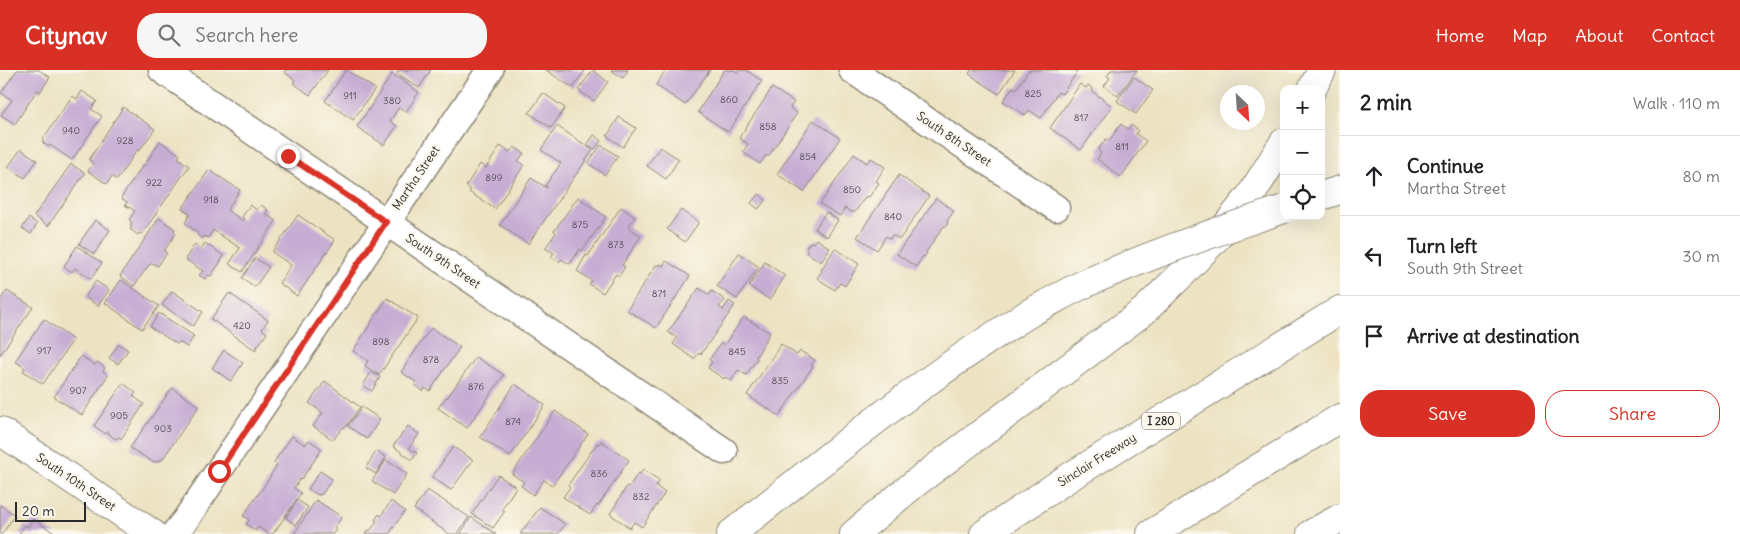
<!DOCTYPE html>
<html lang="en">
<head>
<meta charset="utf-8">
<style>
  :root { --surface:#fff; --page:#f6f6f6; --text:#202124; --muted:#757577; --line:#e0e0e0; --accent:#d93025 }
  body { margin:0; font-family:Delius,sans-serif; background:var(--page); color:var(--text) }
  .controls { position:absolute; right:15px; top:15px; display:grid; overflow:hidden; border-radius:10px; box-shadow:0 5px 20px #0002 }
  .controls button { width:45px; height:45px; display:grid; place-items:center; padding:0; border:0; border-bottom:1px solid var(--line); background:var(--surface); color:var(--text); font:25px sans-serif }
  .compass { position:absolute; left:1220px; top:15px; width:45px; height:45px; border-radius:50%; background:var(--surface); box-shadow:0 5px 20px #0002; rotate:155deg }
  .scale { position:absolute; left:15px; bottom:12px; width:71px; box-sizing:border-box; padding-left:5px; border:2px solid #2b2b2b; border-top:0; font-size:14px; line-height:18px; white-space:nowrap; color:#2b2b2b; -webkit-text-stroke:4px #fbf7ec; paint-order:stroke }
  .stop { position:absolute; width:15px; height:15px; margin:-11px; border:4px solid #d93025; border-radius:50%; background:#fff }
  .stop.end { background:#d93025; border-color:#fff; box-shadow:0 1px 5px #0008 }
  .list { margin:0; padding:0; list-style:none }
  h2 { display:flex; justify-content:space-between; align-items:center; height:65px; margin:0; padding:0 20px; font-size:21px }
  h2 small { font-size:16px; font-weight:400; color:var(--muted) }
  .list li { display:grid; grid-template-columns:32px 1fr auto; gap:15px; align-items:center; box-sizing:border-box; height:80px; padding:0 20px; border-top:1px solid var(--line) }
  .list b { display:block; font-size:19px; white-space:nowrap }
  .list p { margin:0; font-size:16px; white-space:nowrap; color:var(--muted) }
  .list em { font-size:16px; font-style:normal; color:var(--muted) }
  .actions { display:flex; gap:10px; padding:15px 20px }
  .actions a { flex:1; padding:11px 0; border:1px solid var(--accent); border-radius:20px; text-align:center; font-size:18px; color:var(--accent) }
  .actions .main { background:var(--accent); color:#fff }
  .icon { flex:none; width:28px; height:28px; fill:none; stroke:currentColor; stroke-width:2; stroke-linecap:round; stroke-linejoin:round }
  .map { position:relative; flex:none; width:1340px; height:464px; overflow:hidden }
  header { display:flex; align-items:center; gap:30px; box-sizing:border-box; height:70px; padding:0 25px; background:var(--accent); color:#fff }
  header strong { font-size:24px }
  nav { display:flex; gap:28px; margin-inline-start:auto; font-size:18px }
  .search { width:350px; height:45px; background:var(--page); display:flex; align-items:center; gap:12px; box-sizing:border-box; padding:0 18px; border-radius:20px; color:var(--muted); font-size:19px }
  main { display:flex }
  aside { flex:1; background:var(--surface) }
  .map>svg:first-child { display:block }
  .building { fill:#c7add4 }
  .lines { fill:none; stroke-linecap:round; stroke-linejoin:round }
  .minor-casing { stroke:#8c8777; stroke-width:29 }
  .secondary-casing { stroke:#8c8777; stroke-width:30 }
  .motorway-casing { stroke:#8c8777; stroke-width:30 }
  .minor { stroke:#fff; stroke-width:26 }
  .secondary { stroke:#fff; stroke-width:28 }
  .motorway { stroke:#fff; stroke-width:28 }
  .motorway-bridge-casing { stroke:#8c8777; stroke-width:30; stroke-linecap:butt }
  .motorway-bridge { stroke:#fff; stroke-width:28 }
  .route { stroke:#d93025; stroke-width:6 }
  .labels { text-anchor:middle; stroke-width:4; stroke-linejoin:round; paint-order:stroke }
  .number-label { font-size:10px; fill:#524c55 }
  .shield { fill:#fbf7ec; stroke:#696865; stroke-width:1 }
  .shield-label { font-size:11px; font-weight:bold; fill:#2b2b2b }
  .street-label { font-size:12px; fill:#2b2b2b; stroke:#fbf7ec }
</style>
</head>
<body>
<header>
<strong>Citynav</strong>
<div class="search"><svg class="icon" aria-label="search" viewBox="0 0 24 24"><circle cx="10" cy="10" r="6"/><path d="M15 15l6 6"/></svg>Search here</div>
<nav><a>Home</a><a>Map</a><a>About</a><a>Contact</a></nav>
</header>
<main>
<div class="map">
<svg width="1340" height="464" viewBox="0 0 1340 464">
  <rect width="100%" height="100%" fill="#fbf7ec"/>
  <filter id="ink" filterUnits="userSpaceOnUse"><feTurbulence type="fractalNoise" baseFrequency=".02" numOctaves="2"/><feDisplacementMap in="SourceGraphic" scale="10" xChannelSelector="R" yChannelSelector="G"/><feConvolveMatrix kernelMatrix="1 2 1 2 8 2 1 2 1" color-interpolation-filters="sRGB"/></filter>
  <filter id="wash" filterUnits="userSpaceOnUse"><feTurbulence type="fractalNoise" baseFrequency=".0096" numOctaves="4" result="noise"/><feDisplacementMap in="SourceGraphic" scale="20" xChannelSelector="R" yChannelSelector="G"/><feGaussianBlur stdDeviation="1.12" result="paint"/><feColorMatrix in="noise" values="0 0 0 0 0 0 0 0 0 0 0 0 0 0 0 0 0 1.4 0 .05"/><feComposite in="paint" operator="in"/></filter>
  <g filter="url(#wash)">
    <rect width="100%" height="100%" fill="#ede3c3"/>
    <g id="blocks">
      <g class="building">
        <path d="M17,0H39L50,7L40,22L37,20L15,54L1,45L12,30L1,23Z"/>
        <path d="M285,0H328L310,25L293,13L295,10L284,2Z"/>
        <path d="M346,0L375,19L353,50L325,31Z"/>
        <path d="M399,0H431L419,18L397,3Z"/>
        <path d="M546,0H585L573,18Z"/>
        <path d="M593,0L608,12L594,31L578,20Z"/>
        <path d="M611,0H628L623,8Z"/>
        <path d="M666,0H710L685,35L656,15Z"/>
        <path d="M724,0H734L738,3L739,0H746L762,11L728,62L698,42Z"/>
        <path d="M971,0H1015L999,24L969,4Z"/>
        <path d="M1029,0H1074L1077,2L1062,24L1058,22L1041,48L1029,40L1025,45L1003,31L1013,17L1016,19Z"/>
        <path d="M1111,0H1137L1118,26L1104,16L1110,8L1107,6Z"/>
        <path d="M392,4L419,22L406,42L399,37L390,51L397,56L384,75L357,57Z"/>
        <path d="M1134,7L1153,20L1136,44L1117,31Z"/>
        <path d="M1080,14L1086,18L1088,15L1093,19L1092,21L1112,36L1081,80L1050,58Z"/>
        <path d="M772,18L794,32L790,38L797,43L768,87L766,85L760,94L743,82L748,74L739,68Z"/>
        <path d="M82,21L97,31L91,39L102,46L72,90L50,75L49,77L43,73V69L72,26L77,29Z"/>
        <path d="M543,23L565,38L551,58L529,43Z"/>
        <path d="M123,37L155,59L139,81L137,80L117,110L112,106L107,114L88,101L93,93L89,90Z"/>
        <path d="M619,47L636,58L623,77L607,66Z"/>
        <path d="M813,50L840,68L804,122L777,104Z"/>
        <path d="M1121,54L1128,59L1131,55L1138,60L1136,64L1146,71L1121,107L1097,89L1101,83L1098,80L1106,69L1109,71Z"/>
        <path d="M557,56L593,80L528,174L500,155L531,108L547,118V117L545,116L561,93L541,80Z"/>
        <path d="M594,65L601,71L595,79L587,75Z"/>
        <path d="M160,71L180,85L178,88L189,96L142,164L140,163L138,165L130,159L132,156L130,155L132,152L129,150L135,141L125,135L127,132L121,128L143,95L144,96Z"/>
        <path d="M601,75L618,86L605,105L588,93Z"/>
        <path d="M500,76L510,82L514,77L524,83L518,91L524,95L495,139L469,122L471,120L466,116L480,94L486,98Z"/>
        <path d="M660,77L679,89L666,109L647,96Z"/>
        <path d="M21,79L37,90L25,108L8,97Z"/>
        <path d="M854,84L867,93L871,88L885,97L876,111L879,113L869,127L866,126L855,142H851L845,138L840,146L820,134Z"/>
        <path d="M71,94L85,103L48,156L34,146Z"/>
        <path d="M209,100L240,120L227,140L243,151L244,149L242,147L250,135L257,140L261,135L268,140L266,144L276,151L242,202L229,194L240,178L213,160L208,168L204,166L202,169L197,165L198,163L185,153L190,144L182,139Z"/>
        <path d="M899,105L929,126L900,169L892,165L890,169L886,166L877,180L857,167Z"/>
        <path d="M759,124L766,130L758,139L751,133Z"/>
        <path d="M578,127L606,147L582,181L580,179L570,194L561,189L559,192L551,187L554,183L545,178L556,163L554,161Z"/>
        <path d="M936,128L954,141L947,151L948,152L946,157L944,156L926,182L927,183L924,187L923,186L916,197L897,184Z"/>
        <path d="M621,137L635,147L628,157L641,166L622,195L625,197L619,206L616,204L603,223L589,214L592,211L577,201L586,185L588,186Z"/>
        <path d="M681,140L699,152L685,172L667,159Z"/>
        <path d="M826,142L838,150L827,167L815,159Z"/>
        <path d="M298,145L335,170L297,226L279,213L291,195L272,182Z"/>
        <path d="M29,148L37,154L31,164L22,158Z"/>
        <path d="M159,148L175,159L174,161L176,163L164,181L167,183L158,196L152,193L150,195H149L134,216L120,206Z"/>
        <path d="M95,150L110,160L94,184L79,174Z"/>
        <path d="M816,169L830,178L821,192L806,182L808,180L806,178L810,172L813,173Z"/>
        <path d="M205,173L224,186L211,206L208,205L205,209L199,205L203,201L185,189L195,174L201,179Z"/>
        <path d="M77,176L102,193L91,209L75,198L72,202L64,196Z"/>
        <path d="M835,178L859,194L845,216L840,213L835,220L817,208L822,201L821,200Z"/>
        <path d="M739,183L759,197L737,229L717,216Z"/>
        <path d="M255,188L269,197L255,217L242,208Z"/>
        <path d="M666,191L690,206L656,258L627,240L656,195L658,196L660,194L663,196Z"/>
        <path d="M765,192L785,206L770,230L749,216Z"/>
        <path d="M121,210L159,236L142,259L105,233Z"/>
        <path d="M96,211L109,220L98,236L85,227Z"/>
        <path d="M699,218L709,225L712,221L725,230L719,237L723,240L729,231L735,235L701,284L699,283L694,289L673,274L677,268L668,262Z"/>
        <path d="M7,221L33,237L0,285V230Z"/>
        <path d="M172,221L203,242L193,256L162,235Z"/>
        <path d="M229,223L268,250L262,259L267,263L255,280L211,249Z"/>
        <path d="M387,228L418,248L379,305L365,296L368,291L353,281Z"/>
        <path d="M159,243L194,266L187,277L179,272L177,274L150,257Z"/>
        <path d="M744,247L770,263L756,287L757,289L746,305L738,300L731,311L725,307L724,309L708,298L712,292L709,290L721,273L724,275Z"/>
        <path d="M44,249L73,270L43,314L23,301L25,298L15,291Z"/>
        <path d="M431,258L460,277L430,321L425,318L423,321L414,315L416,312L401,302Z"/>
        <path d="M119,274L128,280L118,294L109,288Z"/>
        <path d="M781,274L797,285L800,281L815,290L811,295L813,296L779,346L747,325Z"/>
        <path d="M224,280L243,293L231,311L212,298Z"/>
        <path d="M81,286L95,295L97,292L105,298L103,301L108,305L82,345L54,327Z"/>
        <path d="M476,287L504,305L467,358L438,338L446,327L447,328Z"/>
        <path d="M371,302L380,307L372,321L363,316Z"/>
        <path d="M325,311L360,337L345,358L343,357L333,370L313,356L323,343L309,333Z"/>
        <path d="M123,313L136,323L133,326L144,334L121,369L119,367L115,369L109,364L108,361L106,364L94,356Z"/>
        <path d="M515,314L545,335L510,387L480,367Z"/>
        <path d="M172,318L199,336L162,390L161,389L160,391L153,392L130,378Z"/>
        <path d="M362,337L380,349L367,369L348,356Z"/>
        <path d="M555,341L588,364L556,410L552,415L544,410L533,425L521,416L524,412L512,404Z"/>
        <path d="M408,356L419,364L409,378L417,383L412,390L393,376Z"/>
        <path d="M292,366L305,375L309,370L322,379L301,410L300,409L294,418L301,423L273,464H269L258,457L256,461L246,454L249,450L243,446L271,406H270L277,395L274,392Z"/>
        <path d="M601,371L629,390L598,436L597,435L590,445L563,427L570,417L568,415L597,373L598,375Z"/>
        <path d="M453,377L473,390L451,420L432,407Z"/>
        <path d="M376,381L386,387L376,404L366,398Z"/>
        <path d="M386,390L407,404L393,425L372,411Z"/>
        <path d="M643,399L660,411L656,416L665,423L642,457L634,452L630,458L610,444L627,416L629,417L638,403L640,404Z"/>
        <path d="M320,401L332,409L322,424L318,425L308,419Z"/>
        <path d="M498,405L516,417L502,439L505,441L493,458L472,444Z"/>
        <path d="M427,420L469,447L457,464H449L414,439Z"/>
        <path d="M297,430L308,437L296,455L286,448Z"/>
        <path d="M316,430L342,447L334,458L336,459L333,464H294Z"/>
        <path d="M391,431L405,441L389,464H365L368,460L370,461L377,451L375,450L379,444L381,446Z"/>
        <path d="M0,435L15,445L2,464H0Z"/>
        <path d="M540,437L565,454L558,464H520Z"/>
        <path d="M471,447L496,464H460Z"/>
        <path d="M33,449L47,458L56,464H19L25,455L28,457Z"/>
      </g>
    </g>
  </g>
  <g filter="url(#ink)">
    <use href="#blocks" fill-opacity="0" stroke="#8c8777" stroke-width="1"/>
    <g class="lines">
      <defs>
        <g id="minor">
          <path d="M162,0L724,381"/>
          <path d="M852,0L1056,138"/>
          <path d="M174,464L186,449L490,0"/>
        </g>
        <path id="secondary" d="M0,361L153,464"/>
        <g id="motorway">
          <path d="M1312,19L1322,0"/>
          <path d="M1321,126L1340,120"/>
          <path d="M731,464C830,386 926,306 1033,241"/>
          <path d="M854,464L914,414L1144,241L1182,204L1218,166L1251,125L1284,72"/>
          <path d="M984,464L1068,408L1340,240"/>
          <path d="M1151,464L1340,348"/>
          <path d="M1311,464L1340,448"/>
        </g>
      </defs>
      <use href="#minor" class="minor-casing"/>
      <use href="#secondary" class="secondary-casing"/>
      <use href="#motorway" class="motorway-casing"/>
      <use href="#minor" class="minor"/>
      <use href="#secondary" class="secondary"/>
      <use href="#motorway" class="motorway"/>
      <defs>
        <path id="motorway-bridge" d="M1033,241C1050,232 1067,222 1084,214C1149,185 1217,161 1284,139"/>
      </defs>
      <use href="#motorway-bridge" class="motorway-bridge-casing"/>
      <use href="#motorway-bridge" class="motorway-bridge"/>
    </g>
  </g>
  <g class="lines" filter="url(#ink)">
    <path class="route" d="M219,401L386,152L288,86"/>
  </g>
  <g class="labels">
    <g class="number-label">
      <text x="1033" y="27">825</text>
      <text x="350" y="29">911</text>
      <text x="729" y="33">860</text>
      <text x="392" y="34">380</text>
      <text x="1081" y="51">817</text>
      <text x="768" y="60">858</text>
      <text x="71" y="64">940</text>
      <text x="125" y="74">928</text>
      <text x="1122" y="80">811</text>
      <text x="808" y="90">854</text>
      <text x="494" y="111">899</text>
      <text x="154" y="116">922</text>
      <text x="852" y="123">850</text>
      <text x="211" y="133">918</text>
      <text x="893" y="150">840</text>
      <text x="580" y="158">875</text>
      <text x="616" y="178">873</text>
      <text x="659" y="227">871</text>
      <text x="242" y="259">420</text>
      <text x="381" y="275">898</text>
      <text x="44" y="284">917</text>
      <text x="737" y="285">845</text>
      <text x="431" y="293">878</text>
      <text x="780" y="314">835</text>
      <text x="476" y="320">876</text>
      <text x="78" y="324">907</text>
      <text x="119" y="349">905</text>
      <text x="513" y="355">874</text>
      <text x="163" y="362">903</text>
      <text x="599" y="407">836</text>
      <text x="641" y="430">832</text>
    </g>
    <rect class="shield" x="1142" y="342.5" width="38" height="17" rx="4"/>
    <g class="shield-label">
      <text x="1161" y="355">I 280</text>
    </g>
    <g class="street-label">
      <text transform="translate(954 69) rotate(34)" y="4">South 8th Street</text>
      <text transform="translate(416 108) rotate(-56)" y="4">Martha Street</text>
      <text transform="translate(443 191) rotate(34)" y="4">South 9th Street</text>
      <text transform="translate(1097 390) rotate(-32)" y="4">Sinclair Freeway</text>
      <text transform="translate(76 412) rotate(34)" y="4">South 10th Street</text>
    </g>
  </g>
</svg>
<div class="controls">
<button>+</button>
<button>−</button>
<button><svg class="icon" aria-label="locate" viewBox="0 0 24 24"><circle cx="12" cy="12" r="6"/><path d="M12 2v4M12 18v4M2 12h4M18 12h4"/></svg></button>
</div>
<svg class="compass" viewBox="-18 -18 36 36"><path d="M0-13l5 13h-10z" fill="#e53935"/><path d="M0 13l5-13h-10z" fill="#757577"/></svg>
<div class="scale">20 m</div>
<div class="stop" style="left:219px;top:401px"></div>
<div class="stop end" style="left:288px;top:86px"></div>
</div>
<aside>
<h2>2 min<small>Walk · 110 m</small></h2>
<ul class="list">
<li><svg class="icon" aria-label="ahead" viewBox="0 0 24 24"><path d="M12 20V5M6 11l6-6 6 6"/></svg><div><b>Continue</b><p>Martha Street</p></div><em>80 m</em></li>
<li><svg class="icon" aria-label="left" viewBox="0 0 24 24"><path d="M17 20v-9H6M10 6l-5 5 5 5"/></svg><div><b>Turn left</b><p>South 9th Street</p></div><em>30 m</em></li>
<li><svg class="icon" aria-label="arrive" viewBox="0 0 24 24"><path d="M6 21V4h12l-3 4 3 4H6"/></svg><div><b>Arrive at destination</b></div></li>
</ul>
<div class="actions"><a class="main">Save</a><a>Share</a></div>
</aside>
</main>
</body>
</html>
